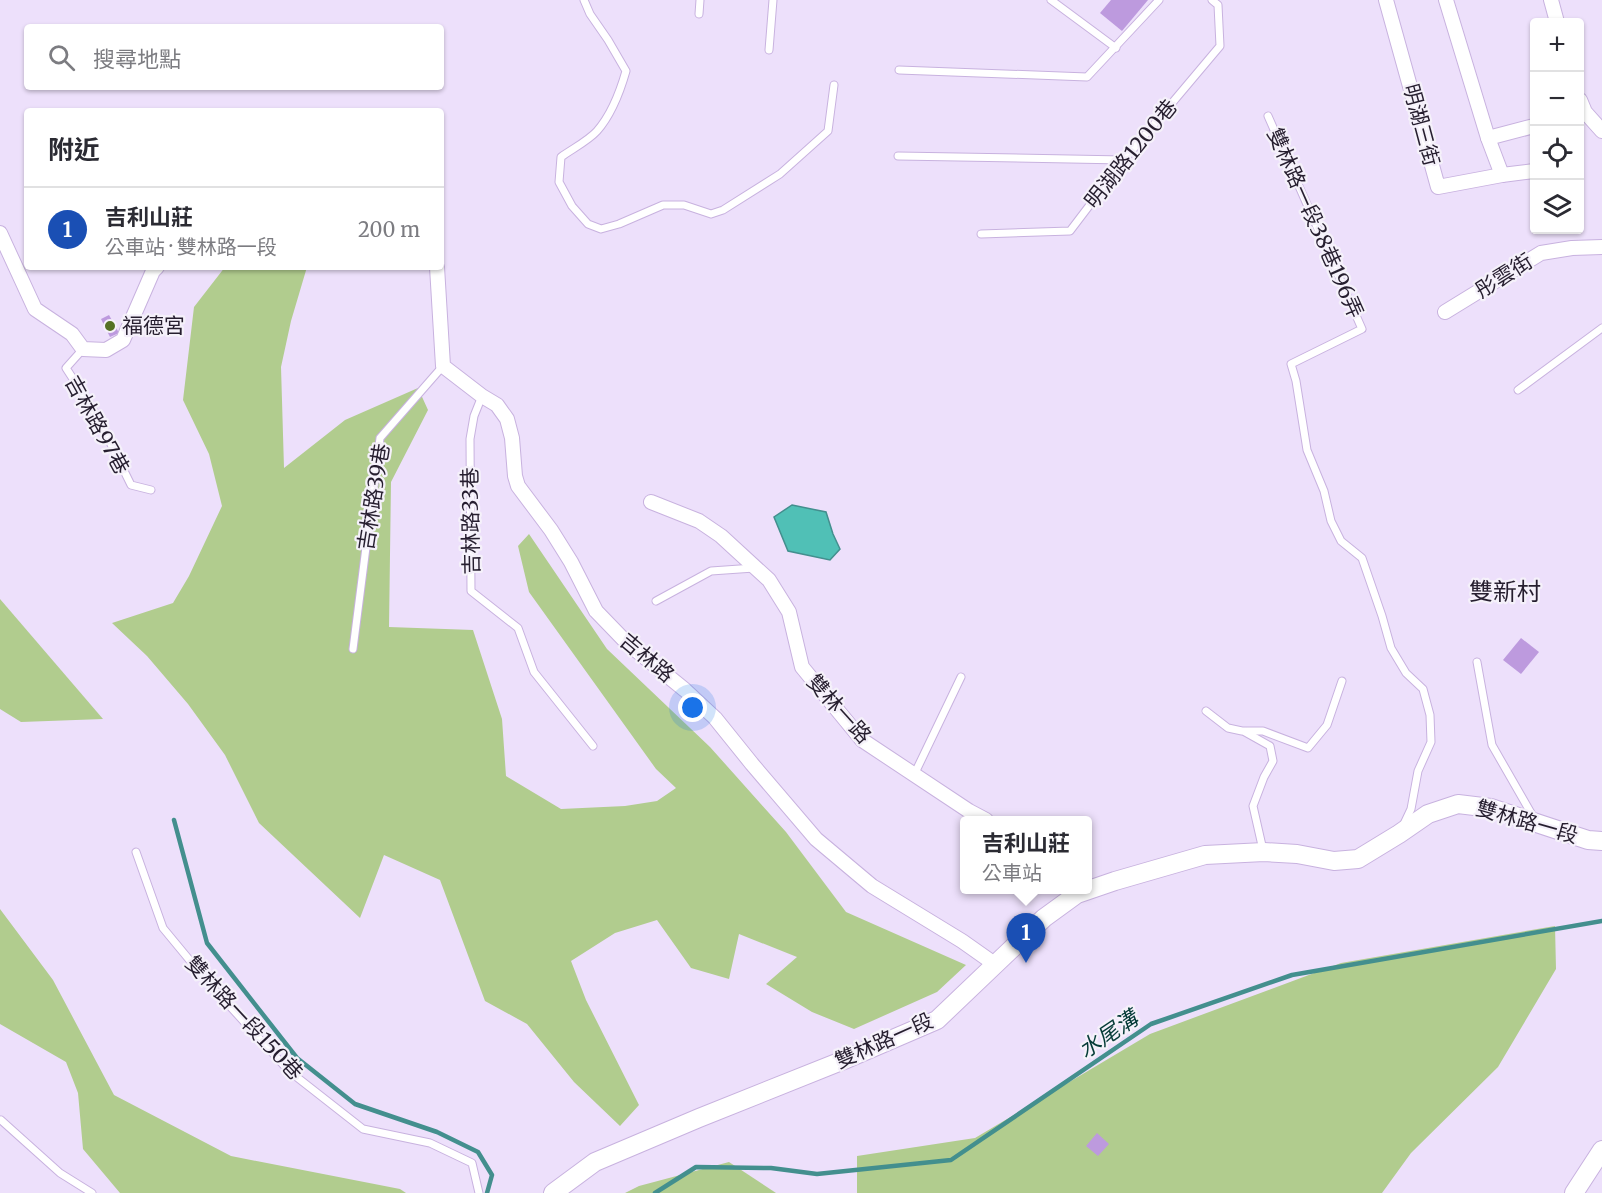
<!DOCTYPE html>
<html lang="zh-TW">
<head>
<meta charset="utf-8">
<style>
  :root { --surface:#fff; --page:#f7f7f7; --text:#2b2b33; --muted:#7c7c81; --line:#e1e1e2; --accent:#557125 }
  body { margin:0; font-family:Merriweather,"Noto Sans TC",serif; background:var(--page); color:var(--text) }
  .controls { position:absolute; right:18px; top:18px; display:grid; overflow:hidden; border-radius:6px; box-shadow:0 2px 4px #0004 }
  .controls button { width:54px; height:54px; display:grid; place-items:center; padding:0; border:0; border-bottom:2px solid var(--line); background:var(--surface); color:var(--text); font:30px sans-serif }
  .you { position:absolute; left:693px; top:708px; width:21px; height:21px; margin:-15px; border:4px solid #fff; border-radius:50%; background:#1a73e8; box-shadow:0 0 0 9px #1a73e833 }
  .badge { display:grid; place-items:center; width:39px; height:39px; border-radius:50%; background:var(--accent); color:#fff; font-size:20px; font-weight:700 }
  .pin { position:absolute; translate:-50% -50px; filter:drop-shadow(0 2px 3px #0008) }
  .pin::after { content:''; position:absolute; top:32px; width:21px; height:18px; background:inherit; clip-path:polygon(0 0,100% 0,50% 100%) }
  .popup { position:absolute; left:960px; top:816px; width:132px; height:78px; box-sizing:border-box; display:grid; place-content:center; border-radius:6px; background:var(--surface); filter:drop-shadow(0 2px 4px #0005); font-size:20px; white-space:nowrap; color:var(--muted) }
  .popup b { font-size:22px; color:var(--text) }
  .popup::after { content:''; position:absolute; left:50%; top:100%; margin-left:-12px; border:12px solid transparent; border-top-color:var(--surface) }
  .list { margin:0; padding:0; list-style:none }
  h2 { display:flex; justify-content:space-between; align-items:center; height:78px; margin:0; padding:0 24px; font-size:26px }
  h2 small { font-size:20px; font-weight:400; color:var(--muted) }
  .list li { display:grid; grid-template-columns:39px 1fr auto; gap:18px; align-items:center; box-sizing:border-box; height:84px; padding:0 24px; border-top:2px solid var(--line) }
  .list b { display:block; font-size:22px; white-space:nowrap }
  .list p { margin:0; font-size:20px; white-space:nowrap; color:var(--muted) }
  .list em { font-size:20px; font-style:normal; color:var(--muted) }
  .icon { flex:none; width:33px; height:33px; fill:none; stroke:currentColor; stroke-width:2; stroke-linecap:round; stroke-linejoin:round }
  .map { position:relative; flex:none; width:1602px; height:1193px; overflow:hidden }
  .search { position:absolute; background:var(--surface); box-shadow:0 2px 4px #0004; left:24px; top:24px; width:420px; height:66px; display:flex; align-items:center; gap:15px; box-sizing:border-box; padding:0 21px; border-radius:6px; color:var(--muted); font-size:22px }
  .panel { position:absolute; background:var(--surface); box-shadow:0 2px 4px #0004; left:24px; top:108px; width:420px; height:162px; border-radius:6px }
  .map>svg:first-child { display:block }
  .green { fill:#b1cc8e }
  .water { fill:#50c0b6; stroke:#438f8e; stroke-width:1.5 }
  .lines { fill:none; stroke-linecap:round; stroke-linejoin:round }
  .stream { stroke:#438f8e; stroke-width:4.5 }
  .building { fill:#bd9ade }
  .lane-casing { stroke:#c8b2df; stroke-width:9 }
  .street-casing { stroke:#c8b2df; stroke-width:16 }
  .secondary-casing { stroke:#c8b2df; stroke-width:20 }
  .lane { stroke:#fff; stroke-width:7 }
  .street { stroke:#fff; stroke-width:14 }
  .secondary { stroke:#fff; stroke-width:18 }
  .poi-dot { fill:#557125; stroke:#f5f1fa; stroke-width:2 }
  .labels { text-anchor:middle; stroke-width:4.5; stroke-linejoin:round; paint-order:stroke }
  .street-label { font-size:21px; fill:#261e2f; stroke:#f5f1fa }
  .poi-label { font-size:21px; fill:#261e2f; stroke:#f5f1fa; text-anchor:start }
  .water-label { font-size:22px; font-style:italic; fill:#063c38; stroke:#f5f1fa }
  .quarter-label { font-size:24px; fill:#261e2f; stroke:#f5f1fa }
</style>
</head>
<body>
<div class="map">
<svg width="1602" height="1193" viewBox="0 0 1602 1193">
  <rect width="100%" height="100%" fill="#ede0fb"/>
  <g class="green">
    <path d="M225,267H307L291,321L281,367L284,468L345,420L418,388L428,410L391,482L389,627L473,630L502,719L506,776L561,809L625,806L657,801L676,788L656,769L529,592L518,546L529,534L607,649L710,747L786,832L846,912L966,965L937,992L854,1029L812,1012L766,984L797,957L739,934L729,979L691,968L657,920L615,933L571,961L586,1000L639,1105L620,1126L574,1082L527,1024L485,1001L440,880L384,855L360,918L259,823L225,755L188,704L147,656L112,623L173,603L189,576L222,506L209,454L183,400L194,307Z"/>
    <path d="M0,599L103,719L21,722L0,709Z"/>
    <path d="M0,909L53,980L114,1095L231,1156L400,1189L406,1193H120L83,1149L78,1093L66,1062L0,1024Z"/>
    <path d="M1555,926L1556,969L1498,1067L1411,1153L1382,1193H857V1156L975,1138L1150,1034L1341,963Z"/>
    <path d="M729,1162L776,1193H625L639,1186Z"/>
  </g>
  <path class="water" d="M792,505L826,512L833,534L840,549L830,560L788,551L774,517Z"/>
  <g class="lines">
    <g class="stream">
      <path d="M174,820L207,943L297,1058L355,1104L437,1132L478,1152L492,1175L487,1193"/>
      <path d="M655,1193L696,1167L771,1168L817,1174L951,1160L1151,1024L1292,975L1602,921"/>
    </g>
  </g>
  <g class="building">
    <path d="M1111,0H1148L1122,31L1100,13Z"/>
    <path d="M109,315L119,333L110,337L101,319Z"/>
    <path d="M1521,638L1539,652L1521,674L1503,660Z"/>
    <path d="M1097,1133L1109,1144L1098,1156L1086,1146Z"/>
  </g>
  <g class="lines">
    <defs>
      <g id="lane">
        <path d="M584,0L590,14L608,40L626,71C620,92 612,114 597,131C588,141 572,149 561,157L559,182L572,206L588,224L601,229L619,224L663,205H684L711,214L723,210L780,174L828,131L834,85"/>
        <path d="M1051,0L1116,48"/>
        <path d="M699,14L700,0"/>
        <path d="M769,50L773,0"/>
        <path d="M899,70L1087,77L1159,0"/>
        <path d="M1268,116L1362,329L1291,364L1296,381L1307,450L1324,491L1331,521L1341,541L1362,558L1382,616L1391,648L1406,673L1423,689L1430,715L1431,742L1418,771L1411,809L1403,826"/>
        <path d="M898,156L1124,160"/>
        <path d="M981,234L1070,231L1124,160L1220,46L1218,5L1212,0"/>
        <path d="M83,349L66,368L97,416L131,485L151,490"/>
        <path d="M1518,390L1602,328"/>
        <path d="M482,396L474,416L470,439L471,591L518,628L534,672L593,746"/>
        <path d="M656,601L711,571L754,568"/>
        <path d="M353,649L380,438L443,366"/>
        <path d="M1477,662L1492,745L1535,820"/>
        <path d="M1206,711L1228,728L1242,731H1263L1308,748L1327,725L1342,681"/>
        <path d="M1245,732L1270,746L1273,761L1264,777L1253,806L1263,850"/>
        <path d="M914,775L961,677"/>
        <path d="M136,852L163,928L206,980L289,1071L363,1129L430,1143L472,1163L479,1193"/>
        <path d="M1,1120L60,1173L92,1193"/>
      </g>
      <g id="street">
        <path d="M1386,0L1438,187L1502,175L1534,171"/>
        <path d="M1446,0L1488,138L1502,175"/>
        <path d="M1551,0L1557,22"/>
        <path d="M1580,100L1585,112L1602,131"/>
        <path d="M1488,138L1534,126"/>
        <path d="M0,233L35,309L72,334L83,349L106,350L123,340L153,271L157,267"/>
        <path d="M437,267L443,366L482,396L497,405L507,419L512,438L515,476L518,486L551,530L571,562L596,611L626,642L685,690L715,718L752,764L816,839L872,886L962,941L996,965"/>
        <path d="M1445,312L1541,253L1572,248L1602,247"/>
        <path d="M651,502L699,521L721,536L769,580L789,612L802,667L862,740L969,811L986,820"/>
      </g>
      <g id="secondary">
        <path d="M553,1193L595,1162L699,1118L844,1060L937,1020L1044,918L1077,894L1115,881L1205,855L1264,852L1297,854L1334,861L1358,859L1399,834L1428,814L1458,804L1491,808L1588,840L1602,841"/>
        <path d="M1574,1193L1602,1150"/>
      </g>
    </defs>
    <use href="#lane" class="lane-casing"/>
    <use href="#street" class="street-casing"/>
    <use href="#secondary" class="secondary-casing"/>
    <use href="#lane" class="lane"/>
    <use href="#street" class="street"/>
    <use href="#secondary" class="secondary"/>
  </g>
  <circle class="poi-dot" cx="110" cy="326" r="6"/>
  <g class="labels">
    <g class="street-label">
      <text transform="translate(1421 125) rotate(75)" y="7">明湖三街</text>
      <text transform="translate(1131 154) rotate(-51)" y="7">明湖路1200巷</text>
      <text transform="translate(1315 223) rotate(66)" y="7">雙林路一段38巷196弄</text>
      <text transform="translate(1504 276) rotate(-32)" y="7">彤雲街</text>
      <text transform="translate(97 425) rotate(61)" y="7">吉林路97巷</text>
      <text transform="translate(374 497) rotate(-81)" y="7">吉林路39巷</text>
      <text transform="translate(471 521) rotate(-91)" y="7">吉林路33巷</text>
      <text transform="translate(647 658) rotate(40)" y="7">吉林路</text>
      <text transform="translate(839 709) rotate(48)" y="7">雙林一路</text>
      <text transform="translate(1527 822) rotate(16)" y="7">雙林路一段</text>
      <text transform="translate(244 1018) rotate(47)" y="7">雙林路一段150巷</text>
      <text transform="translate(884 1041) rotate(-24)" y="7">雙林路一段</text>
    </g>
    <g class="poi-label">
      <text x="122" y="333">福德宮</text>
    </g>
    <g class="water-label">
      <text transform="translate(1108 1034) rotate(-34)" y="8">水尾溝</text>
    </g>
    <g class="quarter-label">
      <text x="1505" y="600">雙新村</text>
    </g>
  </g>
</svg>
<div class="controls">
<button>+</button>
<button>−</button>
<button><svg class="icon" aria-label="locate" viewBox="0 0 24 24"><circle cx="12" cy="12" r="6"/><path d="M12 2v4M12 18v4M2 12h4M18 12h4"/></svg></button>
<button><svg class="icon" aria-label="layers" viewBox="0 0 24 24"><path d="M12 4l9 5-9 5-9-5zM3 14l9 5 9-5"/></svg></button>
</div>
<div class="you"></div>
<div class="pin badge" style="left:1026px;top:963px;background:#1a4fb4">1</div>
<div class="popup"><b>吉利山莊</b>公車站</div>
<div class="search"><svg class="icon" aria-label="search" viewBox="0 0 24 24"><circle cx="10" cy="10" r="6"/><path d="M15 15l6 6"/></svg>搜尋地點</div>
<section class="panel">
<h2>附近<small></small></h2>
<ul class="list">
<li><span class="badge" style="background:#1a4fb4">1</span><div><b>吉利山莊</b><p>公車站 · 雙林路一段</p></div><em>200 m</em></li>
</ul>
</section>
</div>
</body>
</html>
